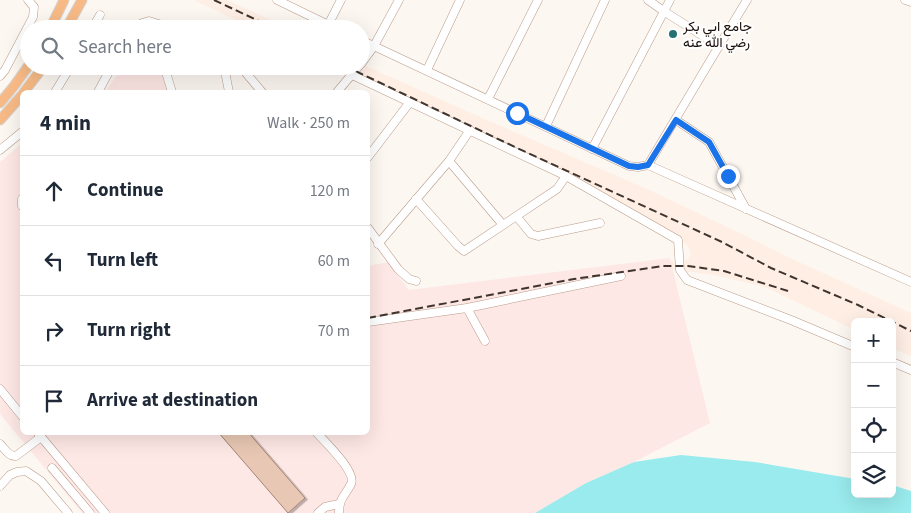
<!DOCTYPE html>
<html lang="en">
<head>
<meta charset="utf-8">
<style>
  :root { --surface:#fff; --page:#f2f2f3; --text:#1f2937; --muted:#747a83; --line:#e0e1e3 }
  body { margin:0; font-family:"Source Sans 3",Vazirmatn,sans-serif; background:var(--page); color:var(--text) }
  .controls { position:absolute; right:15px; bottom:15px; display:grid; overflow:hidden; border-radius:8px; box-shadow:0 5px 20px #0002 }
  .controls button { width:45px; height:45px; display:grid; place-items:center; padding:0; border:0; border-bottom:1px solid var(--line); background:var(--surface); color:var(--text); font:25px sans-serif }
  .stop { position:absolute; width:15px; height:15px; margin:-11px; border:4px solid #1a73e8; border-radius:50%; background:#fff }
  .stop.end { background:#1a73e8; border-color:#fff; box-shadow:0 1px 5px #0008 }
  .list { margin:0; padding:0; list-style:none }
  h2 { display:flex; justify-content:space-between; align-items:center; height:65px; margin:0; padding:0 20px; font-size:21px }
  h2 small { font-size:16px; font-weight:400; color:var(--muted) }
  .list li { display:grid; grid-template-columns:32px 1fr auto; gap:15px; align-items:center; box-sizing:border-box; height:70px; padding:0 20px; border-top:1px solid var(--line) }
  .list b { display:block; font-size:19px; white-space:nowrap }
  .list em { font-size:16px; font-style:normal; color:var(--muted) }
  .icon { flex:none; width:28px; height:28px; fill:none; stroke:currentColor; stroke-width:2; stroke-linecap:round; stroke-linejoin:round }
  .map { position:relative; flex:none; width:911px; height:513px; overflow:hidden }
  .search { position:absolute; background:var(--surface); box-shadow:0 5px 20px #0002; left:20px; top:20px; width:350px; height:55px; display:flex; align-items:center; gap:12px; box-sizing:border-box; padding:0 18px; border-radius:28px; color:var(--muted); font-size:19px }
  .panel { position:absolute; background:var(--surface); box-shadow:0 5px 20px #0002; left:20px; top:90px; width:350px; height:345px; border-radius:8px }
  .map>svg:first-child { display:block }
  .built { fill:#feeee4 }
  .industrial { fill:#fee8e6 }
  .water { fill:#99ebed }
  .building { fill:#e8c8b4; stroke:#a38573; filter:url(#shadow) }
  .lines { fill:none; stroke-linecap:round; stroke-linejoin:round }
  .minor-casing { stroke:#ba9b88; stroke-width:9 }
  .major-casing { stroke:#d6d4d3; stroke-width:11 }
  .minor { stroke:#fff; stroke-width:8 }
  .major { stroke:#f7ba86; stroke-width:9 }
  .rail { stroke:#3f352e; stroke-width:2; stroke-dasharray:8 4; stroke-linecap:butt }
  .route { stroke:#1a73e8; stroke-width:6 }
  .poi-dot { fill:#257072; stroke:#fff; stroke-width:2 }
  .labels { text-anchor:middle; stroke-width:4; stroke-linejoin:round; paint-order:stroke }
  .poi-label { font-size:14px; fill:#1a0f08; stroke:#fff; text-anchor:start }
</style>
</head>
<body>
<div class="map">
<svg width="911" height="513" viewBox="0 0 911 513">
  <defs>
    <filter id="shadow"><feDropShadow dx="2.5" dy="1.5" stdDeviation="0" flood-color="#0004"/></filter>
  </defs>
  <rect width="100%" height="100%" fill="#fdf7f2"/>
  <g class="built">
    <path d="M194,0H227L290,29H255Z"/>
    <path d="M366,66L482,118L647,189L746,236L790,258L911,313V356L892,348V322H855V330L765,287L714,275L669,269L657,262L688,260L691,254L689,247L684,242L629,209L358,76Z"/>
  </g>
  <g class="industrial">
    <path d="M123,66H159L168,92H105Z"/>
    <path d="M22,143V432H368V266L388,262L409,290L670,258L710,423L634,462L586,483L535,513H82L0,414V162Z"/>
  </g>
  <path class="water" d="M681,455L755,462L855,479V494H892V485L911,491V513H535L586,483L634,462Z"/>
  <path class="building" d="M218,432H248L305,498L288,513Z"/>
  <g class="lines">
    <defs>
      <g id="minor">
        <path d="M277,0L337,29"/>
        <path d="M648,0L665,12L719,46"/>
        <path d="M905,0L911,2"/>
        <path d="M328,25L341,0"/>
        <path d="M92,29L100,15"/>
        <path d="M136,29L142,23L149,21L175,29"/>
        <path d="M361,40L629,166L638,167L648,165L911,282"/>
        <path d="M361,64L374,46L399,0"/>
        <path d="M164,66L172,92"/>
        <path d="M224,66L229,92"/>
        <path d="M240,66L262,92"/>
        <path d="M427,70L460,0"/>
        <path d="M352,75L566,176L678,240L680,270L687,280L791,320L855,347"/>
        <path d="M0,76L5,70L33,17L34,7L28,0"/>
        <path d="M55,92L71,66"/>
        <path d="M98,92L112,66"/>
        <path d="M337,92L359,66"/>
        <path d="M488,99L538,0"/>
        <path d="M676,120L709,142L746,209"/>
        <path d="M546,126L605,0"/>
        <path d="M592,149L670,0"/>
        <path d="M0,150L22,132"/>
        <path d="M368,157L410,102"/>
        <path d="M449,161L503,225"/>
        <path d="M648,165L719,46L747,0"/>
        <path d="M22,199V206"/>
        <path d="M416,199L458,246L464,251L557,189L566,176"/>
        <path d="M517,217L531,234L538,236L600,223"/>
        <path d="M368,228L398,269L409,279L416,281"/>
        <path d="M378,244L449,161L470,130"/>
        <path d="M467,308L485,341"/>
        <path d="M368,322L467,308L621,276"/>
        <path d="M892,362L911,370"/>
        <path d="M0,389L22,416"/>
        <path d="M37,432L105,513"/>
        <path d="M316,432C325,442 357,472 351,484C345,496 339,498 339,513"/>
        <path d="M0,444C5,449 9,457 16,456L41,437"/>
        <path d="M52,468L90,513"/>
        <path d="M0,486L10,475L17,472L26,471L41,481L68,513"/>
        <path d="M318,513L325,507L339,504"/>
      </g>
      <g id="major">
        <path d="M50,29L64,0"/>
        <path d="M66,29L82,0"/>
        <path d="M24,92L44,66"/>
        <path d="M0,103L14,86L29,65"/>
        <path d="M0,120L22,95"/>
      </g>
    </defs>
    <use href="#minor" class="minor-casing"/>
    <use href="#major" class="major-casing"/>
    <use href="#minor" class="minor"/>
    <use href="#major" class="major"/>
    <g class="rail">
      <path d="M214,0L276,29"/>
      <path d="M345,66L517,148L722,242L771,268L858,305L911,331"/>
      <path d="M368,318L574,279L663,266H688L724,271L788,291"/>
    </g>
  </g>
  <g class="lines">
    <path class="route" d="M517,113L629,166L638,167L648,165L676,120L709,142L728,176"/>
  </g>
  <circle class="poi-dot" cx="673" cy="34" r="5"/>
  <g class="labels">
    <g class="poi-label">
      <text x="683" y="31">جامع ابي بكر<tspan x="683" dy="16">رضي الله عنه</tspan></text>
    </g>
  </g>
</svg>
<div class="controls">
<button>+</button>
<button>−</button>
<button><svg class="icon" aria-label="locate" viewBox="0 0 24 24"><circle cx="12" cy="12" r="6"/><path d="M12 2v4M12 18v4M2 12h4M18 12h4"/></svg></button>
<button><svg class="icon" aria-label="layers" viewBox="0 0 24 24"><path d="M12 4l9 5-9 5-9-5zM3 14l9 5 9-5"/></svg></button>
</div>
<div class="stop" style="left:517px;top:113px"></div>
<div class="stop end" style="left:728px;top:176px"></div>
<div class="search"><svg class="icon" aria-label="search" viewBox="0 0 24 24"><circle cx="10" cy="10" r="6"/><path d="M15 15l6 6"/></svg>Search here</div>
<section class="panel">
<h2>4 min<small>Walk · 250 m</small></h2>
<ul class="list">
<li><svg class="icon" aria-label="ahead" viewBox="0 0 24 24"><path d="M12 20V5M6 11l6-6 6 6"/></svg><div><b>Continue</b></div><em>120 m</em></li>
<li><svg class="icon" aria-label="left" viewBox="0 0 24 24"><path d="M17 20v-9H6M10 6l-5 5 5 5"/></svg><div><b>Turn left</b></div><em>60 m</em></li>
<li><svg class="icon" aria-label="right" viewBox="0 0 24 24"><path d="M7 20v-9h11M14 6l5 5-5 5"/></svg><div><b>Turn right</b></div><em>70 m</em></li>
<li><svg class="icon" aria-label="arrive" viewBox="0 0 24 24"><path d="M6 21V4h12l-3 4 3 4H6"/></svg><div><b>Arrive at destination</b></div></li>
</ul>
</section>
</div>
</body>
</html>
